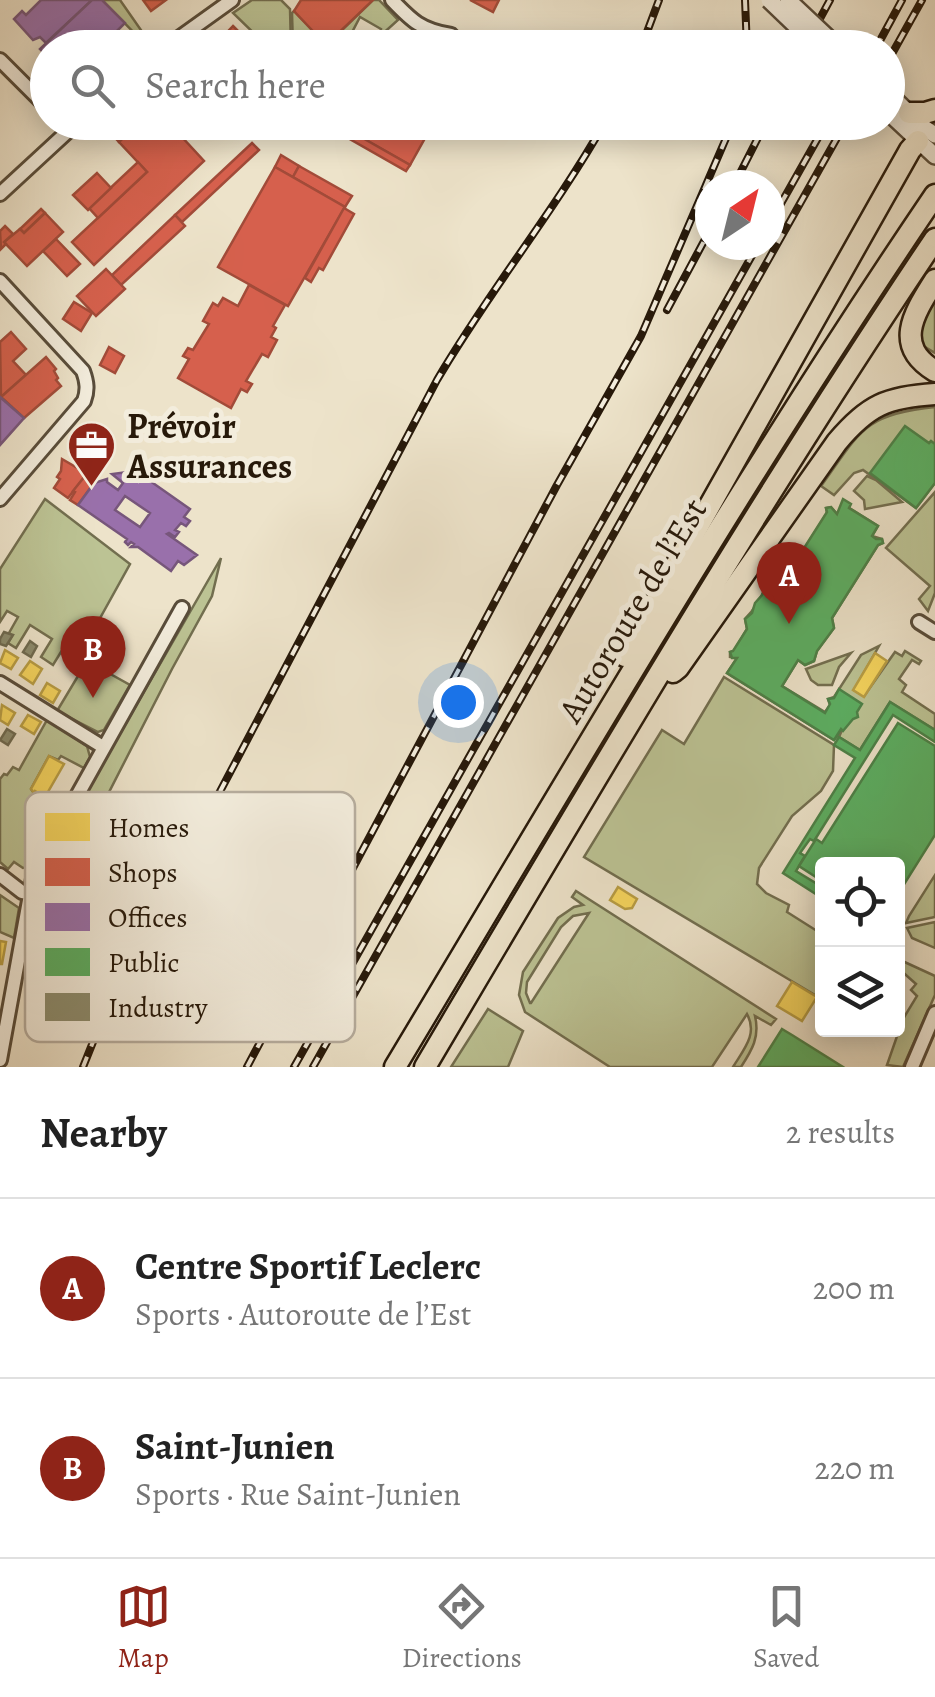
<!DOCTYPE html>
<html lang="en">
<head>
<meta charset="utf-8">
<style>
  :root { --surface:#fff; --page:#f6f6f6; --text:#222; --muted:#767676; --line:#e0e0e0; --accent:#8f2418 }
  body { margin:0; font-family:Alegreya,serif; background:var(--page); color:var(--text) }
  .controls { position:absolute; right:30px; bottom:30px; display:grid; overflow:hidden; border-radius:10px; box-shadow:0 5px 25px #0003 }
  .controls button { width:90px; height:90px; display:grid; place-items:center; padding:0; border:0; border-bottom:2px solid var(--line); background:var(--surface); color:var(--text); font:50px sans-serif }
  .compass { position:absolute; left:695px; top:170px; width:90px; height:90px; border-radius:50%; background:var(--surface); box-shadow:0 5px 25px #0003; rotate:35deg }
  .you { position:absolute; left:458px; top:702px; width:35px; height:35px; margin:-25px; border:8px solid #fff; border-radius:50%; background:#1a73e8; box-shadow:0 0 0 15px #1a73e833 }
  .badge { display:grid; place-items:center; width:65px; height:65px; border-radius:50%; background:var(--accent); color:#fff; font-size:32px; font-weight:700 }
  .pin { position:absolute; translate:-50% -82px; filter:drop-shadow(0 2px 5px #0008) }
  .pin::after { content:''; position:absolute; top:52px; width:35px; height:30px; background:inherit; clip-path:polygon(0 0,100% 0,50% 100%) }
  .list { margin:0; padding:0; list-style:none }
  h2 { display:flex; justify-content:space-between; align-items:center; height:130px; margin:0; padding:0 40px; font-size:42px }
  h2 small { font-size:32px; font-weight:400; color:var(--muted) }
  .list li { display:grid; grid-template-columns:65px 1fr auto; gap:30px; align-items:center; box-sizing:border-box; height:180px; padding:0 40px; border-top:2px solid var(--line) }
  .list b { display:block; font-size:38px; white-space:nowrap }
  .list p { margin:0; font-size:32px; white-space:nowrap; color:var(--muted) }
  .list em { font-size:32px; font-style:normal; color:var(--muted) }
  .icon { flex:none; width:55px; height:55px; fill:none; stroke:currentColor; stroke-width:2; stroke-linecap:round; stroke-linejoin:round }
  .map { position:relative; flex:none; width:935px; height:1067px; overflow:hidden }
  .search { position:absolute; background:var(--surface); box-shadow:0 5px 25px #0003; left:30px; right:30px; top:30px; height:110px; display:flex; align-items:center; gap:25px; box-sizing:border-box; padding:0 35px; border-radius:55px; color:var(--muted); font-size:38px }
  .sheet { height:490px; background:var(--surface) }
  nav { display:flex; justify-content:space-around; align-items:center; box-sizing:border-box; height:140px; border-top:2px solid var(--line); background:var(--surface); font-size:28px; color:var(--muted) }
  nav a { display:grid; justify-items:center; gap:5px }
  nav .on { color:var(--accent) }
  .map>svg:first-child { display:block }
  .green { fill:#bcc394; stroke:#726e4f; stroke-width:2.5; fill-rule:evenodd }
  .homes { fill:#f6d55c; stroke:#b89d43; stroke-width:2.5 }
  .shops { fill:#d6604d; stroke:#a24b39; stroke-width:2.5 }
  .offices { fill:#9970ab; stroke:#77567b; stroke-width:2.5; fill-rule:evenodd }
  .public { fill:#5aae61; stroke:#4b8147; stroke-width:2.5 }
  .industry { fill:#8c8c6e; stroke:#6e6a50; stroke-width:2.5 }
  .lines { fill:none; stroke-linecap:round; stroke-linejoin:round }
  .minor-casing { stroke:#584c3a; stroke-width:18 }
  .tertiary-casing { stroke:#584c3a; stroke-width:20 }
  .trunk-casing { stroke:#27190a; stroke-width:25 }
  .minor { stroke:#f3eddd; stroke-width:12 }
  .tertiary { stroke:#f3eddd; stroke-width:15 }
  .trunk { stroke:#ede3ca; stroke-width:20 }
  .rail-casing { stroke:#27190a; stroke-width:8 }
  .rail { stroke:#f3eddd; stroke-width:4; stroke-dasharray:11; stroke-linecap:butt }
  .tertiary-bridge-casing { stroke:#584c3a; stroke-width:20; stroke-linecap:butt }
  .tertiary-bridge { stroke:#f3eddd; stroke-width:15 }
  .labels { text-anchor:middle; stroke-width:10; stroke-linejoin:round; paint-order:stroke }
  .poi-label { font-size:35px; font-weight:bold; fill:#27190a; stroke:#f3eddd; text-anchor:start }
  .street-label { font-size:35px; fill:#27190a; stroke:#f3eddd }
  .key { fill:#f3eddd; stroke:#b6ad9e; stroke-width:2.5 }
  .key-label { font-size:28px; fill:#27190a }
</style>
</head>
<body>
<div class="map">
<svg width="935" height="1067" viewBox="0 0 935 1067">
  <rect width="100%" height="100%" fill="#ede3ca"/>
  <filter id="stains"><feTurbulence type="fractalNoise" baseFrequency=".002" numOctaves="4"/><feColorMatrix values="0 0 0 0 .2 0 0 0 0 .09 0 0 0 0 .02 0 0 0 .5 -.17"/></filter>
  <radialGradient id="worn" r=".72"><stop offset=".6" stop-color="#630" stop-opacity="0"/><stop offset="1" stop-color="#630" stop-opacity=".3"/></radialGradient>
  <g class="green">
    <path d="M102,0H120L150,43L147,46Z"/>
    <path d="M252,0H281L290,9L291,47L286,42L280,47H268L233,13Z"/>
    <path d="M373,0H379L398,20L379,37L381,29L360,17L349,38L342,30Z"/>
    <path d="M294,11L328,46L293,47L292,13Z"/>
    <path d="M935,290V353L920,344L919,321Z"/>
    <path d="M935,407V483L916,508L863,470L854,473L834,495L821,486C860,432 863,414 935,407Z"/>
    <path d="M867,476L876,480L902,502L865,509L864,500L854,491Z"/>
    <path d="M935,492V593L928,611L919,599L930,586L886,548Z"/>
    <path d="M45,499L130,564L79,656L64,647L53,665L41,657L52,639L30,625L16,648L8,643L12,636L9,633L18,617L7,611L0,622V569Z"/>
    <path d="M843,504L878,526L872,536L882,539L883,543L878,545L832,618L834,628L817,651L814,661L805,665L798,660L782,686L825,712L830,705L828,699L834,697L861,655L879,646L854,690L864,696L895,652L902,656L905,651L921,661L919,664L912,660L899,679L906,685L902,692L935,714V730L890,702L860,750L839,737L842,730L834,740L727,673L737,658L730,657V652L734,651L747,629L745,619C753,611 762,597 766,586L774,582L781,585L827,513L826,508L831,507L837,514Z"/>
    <path d="M221,558L212,596L172,669L40,927L27,944L41,871Z"/>
    <path d="M851,653L839,667L832,685H818L811,680L806,669Z"/>
    <path d="M87,661L130,685L104,730L98,732L57,711Z"/>
    <path d="M724,677L834,745L833,771L821,791L792,816L759,868L757,884L766,893L789,905L787,912L817,931L820,928L822,929V996L820,998L584,857L662,730L684,744Z"/>
    <path d="M47,720L87,746L90,757L84,768L61,756L58,760L49,756L31,789L33,792L35,791L61,806L28,867L23,868L14,862L8,869L0,862V779L4,774L7,775L13,767L19,770Z"/>
    <path d="M935,875V917L906,923L909,916Z"/>
    <path d="M576,891L776,1019L771,1025L755,1016C760,1037 752,1050 741,1067H733C744,1049 758,1034 747,1014L712,1067H610L525,1012L519,995L523,972L558,918L574,907L583,905L572,897ZM589,913L531,1003H530L526,993L527,982L561,927L573,916Z"/>
    <path d="M0,895L19,908L14,938L0,932Z"/>
    <path d="M935,922V948L912,938L907,928Z"/>
    <path d="M898,959L935,976V995L903,1067L887,1065L903,1019L917,996L911,990L916,984L898,968Z"/>
    <path d="M488,1009L523,1031L508,1067H451Z"/>
  </g>
  <g class="homes">
    <path d="M5,650L18,658L11,669L0,663Z"/>
    <path d="M875,653L887,661L864,697L853,690Z"/>
    <path d="M30,661L42,669L33,684L20,675Z"/>
    <path d="M47,683L60,691L53,703L40,695Z"/>
    <path d="M2,705L15,713L8,725L0,720Z"/>
    <path d="M28,715L41,722L34,734L21,726Z"/>
    <path d="M49,756L64,764L45,797L35,791L34,793L31,789Z"/>
    <path d="M618,887L637,899L632,908L625,909L610,900Z"/>
    <path d="M0,941L6,942L2,964H0Z"/>
    <path d="M792,982L817,997L802,1021L777,1006Z"/>
  </g>
  <g class="shops">
    <path d="M143,0H166L151,11Z"/>
    <path d="M301,0H373L326,45L294,11Z"/>
    <path d="M470,0H499L493,12Z"/>
    <path d="M233,26L255,48H212Z"/>
    <path d="M107,122H139L119,142L104,126Z"/>
    <path d="M139,122H168L204,161L94,265L72,242L147,172L119,142Z"/>
    <path d="M168,122H200L190,132L188,130L181,136Z"/>
    <path d="M338,122H434L410,165L338,124Z"/>
    <path d="M338,124L410,165L406,171L334,130Z"/>
    <path d="M252,143L259,150L182,222L175,215Z"/>
    <path d="M281,155L299,166L293,177L275,167Z"/>
    <path d="M138,162L147,172L98,218L89,208Z"/>
    <path d="M299,166L352,196L345,207L293,177Z"/>
    <path d="M275,167L345,207L288,306L218,267Z"/>
    <path d="M97,173L111,188L88,210L73,195Z"/>
    <path d="M344,208L354,214L323,270L319,268L311,282L305,278Z"/>
    <path d="M41,209L45,213L24,233L20,229Z"/>
    <path d="M45,213L63,232L27,266L4,242L20,229L24,233Z"/>
    <path d="M175,215L185,226L121,285L112,275Z"/>
    <path d="M5,226L13,234L4,242L6,244L1,249L0,231Z"/>
    <path d="M56,239L80,264L67,276L43,251Z"/>
    <path d="M106,269L125,289L96,316L77,296Z"/>
    <path d="M249,285L285,305L273,326L276,328L271,337L277,340L268,357L262,354L246,381L252,384L247,392L241,389L231,408L178,378L189,359L183,356L188,348L193,350L209,324L203,321L213,303L218,306L223,298L238,306Z"/>
    <path d="M74,302L92,313L81,331L63,319Z"/>
    <path d="M11,332L26,349L13,361L26,375L1,397L0,342Z"/>
    <path d="M109,347L124,356L115,373L100,365Z"/>
    <path d="M46,357L56,369L54,371L58,378L56,380L61,386L24,418L1,397Z"/>
    <path d="M62,459L79,469L85,476L68,498L54,488L60,479L57,477L61,471Z"/>
    <path d="M85,476L94,483L78,505L70,500L75,492L73,491Z"/>
  </g>
  <g class="offices">
    <path d="M41,0H92L46,43L40,37L33,40L14,19L22,11L26,15Z"/>
    <path d="M92,0H102L125,23L100,48H48V57L40,49Z"/>
    <path d="M0,397L24,418L0,445Z"/>
    <path d="M133,469L190,509L184,517L190,521L186,526L181,523L175,530L179,532L175,537L169,533L167,534L197,555L184,565L178,561L171,571L138,547H131L134,544L131,542L128,545L125,542L127,539L78,505L94,483L107,479V482L118,490L123,483L112,474L127,472L129,474ZM125,496L150,513L140,527L115,510Z"/>
  </g>
  <g class="public">
    <path d="M905,426L929,443L931,441L935,444V483L916,508L870,473Z"/>
    <path d="M843,499L851,504L849,508L878,526L872,536L876,539H882L883,543L878,545L832,618L834,628L817,651L814,661L805,665L798,660L782,686L825,713L830,704L828,699L834,698L839,689L862,704L857,712L858,717L853,719L843,731L841,729L834,740L727,673L737,658H732L730,652L733,651L747,629L745,619L752,613L755,603L762,595L766,586L774,582L780,586L827,512L826,508L831,507L837,514Z"/>
    <path d="M890,702L935,730V742L893,715L814,841L810,839L800,853L805,856L796,871L822,887V898L783,873L855,758L834,745L839,737L860,750Z"/>
    <path d="M898,723L935,746V835L898,894V864H822V881L799,866L816,839L822,843Z"/>
    <path d="M782,1029L792,1035L843,1067H758Z"/>
  </g>
  <g class="industry">
    <path d="M4,632L13,635L6,646L0,644V639Z"/>
    <path d="M30,641L37,646L31,657L23,652Z"/>
    <path d="M7,729L15,734L8,745L0,740Z"/>
  </g>
  <g class="lines">
    <defs>
      <g id="minor">
        <path d="M392,0C412,21 421,30 451,35"/>
        <path d="M165,48L232,0"/>
        <path d="M0,60L48,108"/>
        <path d="M0,194L78,122"/>
        <path d="M0,281L83,371C87,382 88,390 84,401L0,499"/>
        <path d="M919,622L935,632"/>
        <path d="M0,683L103,747"/>
        <path d="M0,875L22,892L29,893"/>
        <path d="M0,1060L34,873L182,608"/>
        <path d="M912,1067L935,1013"/>
      </g>
      <g id="tertiary">
        <path d="M888,93L923,127L935,135"/>
        <path d="M888,112L935,156"/>
      </g>
      <g id="trunk">
        <path d="M909,113H925L935,110"/>
        <path d="M935,280C915,312 892,345 935,371"/>
        <path d="M625,656L910,150L918,141"/>
        <path d="M673,672L678,668L837,442C868,405 887,397 935,394"/>
        <path d="M395,1067C571,774 743,478 935,195"/>
        <path d="M425,1067C590,788 754,508 935,239"/>
      </g>
    </defs>
    <use href="#minor" class="minor-casing"/>
    <use href="#tertiary" class="tertiary-casing"/>
    <use href="#trunk" class="trunk-casing"/>
    <use href="#minor" class="minor"/>
    <use href="#tertiary" class="tertiary"/>
    <use href="#trunk" class="trunk"/>
    <defs>
      <g id="rail">
        <path d="M745,0L747,48"/>
        <path d="M641,48L659,0"/>
        <path d="M804,48L830,0"/>
        <path d="M876,48L902,0"/>
        <path d="M888,61L922,0"/>
        <path d="M734,185L766,122"/>
        <path d="M770,223L827,122"/>
        <path d="M667,310L710,230"/>
        <path d="M83,1067L109,1002L437,380C489,291 554,212 605,122"/>
        <path d="M247,1067L557,485L641,336L733,122"/>
        <path d="M294,1067L758,245"/>
        <path d="M313,1067L846,122"/>
      </g>
    </defs>
    <use href="#rail" class="rail-casing"/>
    <use href="#rail" class="rail"/>
    <defs>
      <g id="tertiary-bridge">
        <path d="M769,0L819,48"/>
        <path d="M788,0L839,48"/>
      </g>
    </defs>
    <use href="#tertiary-bridge" class="tertiary-bridge-casing"/>
    <use href="#tertiary-bridge" class="tertiary-bridge"/>
  </g>
  <defs>
    <symbol id="office-pin" viewBox="-11 -11 22 30"><path d="M0 17L-7.5 6A9.5 9.5 0 1 1 7.5 6Z" fill="#8f2418" stroke="#f3eddd"/><path d="M-6-3h4V-5.5h4V-3h4V5H-6ZM-1-4.5V-3h2v-1.5ZM-6 0V1H6V0Z" fill="#fff"/></symbol>
  </defs>
  <g fill-rule="evenodd">
    <use href="#office-pin" x="64" y="418" width="55" height="75"/>
  </g>
  <g class="labels">
    <g class="poi-label">
      <text x="127" y="438">Prévoir<tspan x="127" dy="40">Assurances</tspan></text>
    </g>
    <g class="street-label">
      <text transform="translate(632 610) rotate(-59)" y="12">Autoroute de l’Est</text>
    </g>
  </g>
  <rect x="25" y="792" width="330" height="250" rx="15" class="key"/>
  <rect x="45" y="813" width="45" height="28" fill="#f6d55c"/>
  <rect x="45" y="858" width="45" height="28" fill="#d6604d"/>
  <rect x="45" y="903" width="45" height="28" fill="#9970ab"/>
  <rect x="45" y="948" width="45" height="28" fill="#5aae61"/>
  <rect x="45" y="993" width="45" height="28" fill="#8c8c6e"/>
  <g class="key-label">
    <text x="108" y="837">Homes</text>
    <text x="108" y="882">Shops</text>
    <text x="108" y="927">Offices</text>
    <text x="108" y="972">Public</text>
    <text x="108" y="1017">Industry</text>
  </g>
  <rect width="100%" height="100%" filter="url(#stains)"/>
  <rect width="100%" height="100%" fill="url(#worn)"/>
</svg>
<div class="controls">
<button><svg class="icon" aria-label="locate" viewBox="0 0 24 24"><circle cx="12" cy="12" r="6"/><path d="M12 2v4M12 18v4M2 12h4M18 12h4"/></svg></button>
<button><svg class="icon" aria-label="layers" viewBox="0 0 24 24"><path d="M12 4l9 5-9 5-9-5zM3 14l9 5 9-5"/></svg></button>
</div>
<svg class="compass" viewBox="-18 -18 36 36"><path d="M0-13l5 13h-10z" fill="#e53935"/><path d="M0 13l5-13h-10z" fill="#767676"/></svg>
<div class="you"></div>
<div class="pin badge" style="left:789px;top:624px">A</div>
<div class="pin badge" style="left:93px;top:698px">B</div>
<div class="search"><svg class="icon" aria-label="search" viewBox="0 0 24 24"><circle cx="10" cy="10" r="6"/><path d="M15 15l6 6"/></svg>Search here</div>
</div>
<section class="sheet">
<h2>Nearby<small>2 results</small></h2>
<ul class="list">
<li><span class="badge">A</span><div><b>Centre Sportif Leclerc</b><p>Sports · Autoroute de l’Est</p></div><em>200 m</em></li>
<li><span class="badge">B</span><div><b>Saint-Junien</b><p>Sports · Rue Saint-Junien</p></div><em>220 m</em></li>
</ul>
</section>
<nav>
<a class="on"><svg class="icon" aria-label="map" viewBox="0 0 24 24"><path d="M3 6l6-2 6 2 6-2v14l-6 2-6-2-6 2zM9 4v14M15 6v14"/></svg>Map</a>
<a><svg class="icon" aria-label="directions" viewBox="0 0 24 24"><path d="M12 3l9 9-9 9-9-9zM9 14v-3h6M13 9l2 2-2 2"/></svg>Directions</a>
<a><svg class="icon" aria-label="saved" viewBox="0 0 24 24"><path d="M7 4h10v16l-5-4-5 4z"/></svg>Saved</a>
</nav>
</body>
</html>
